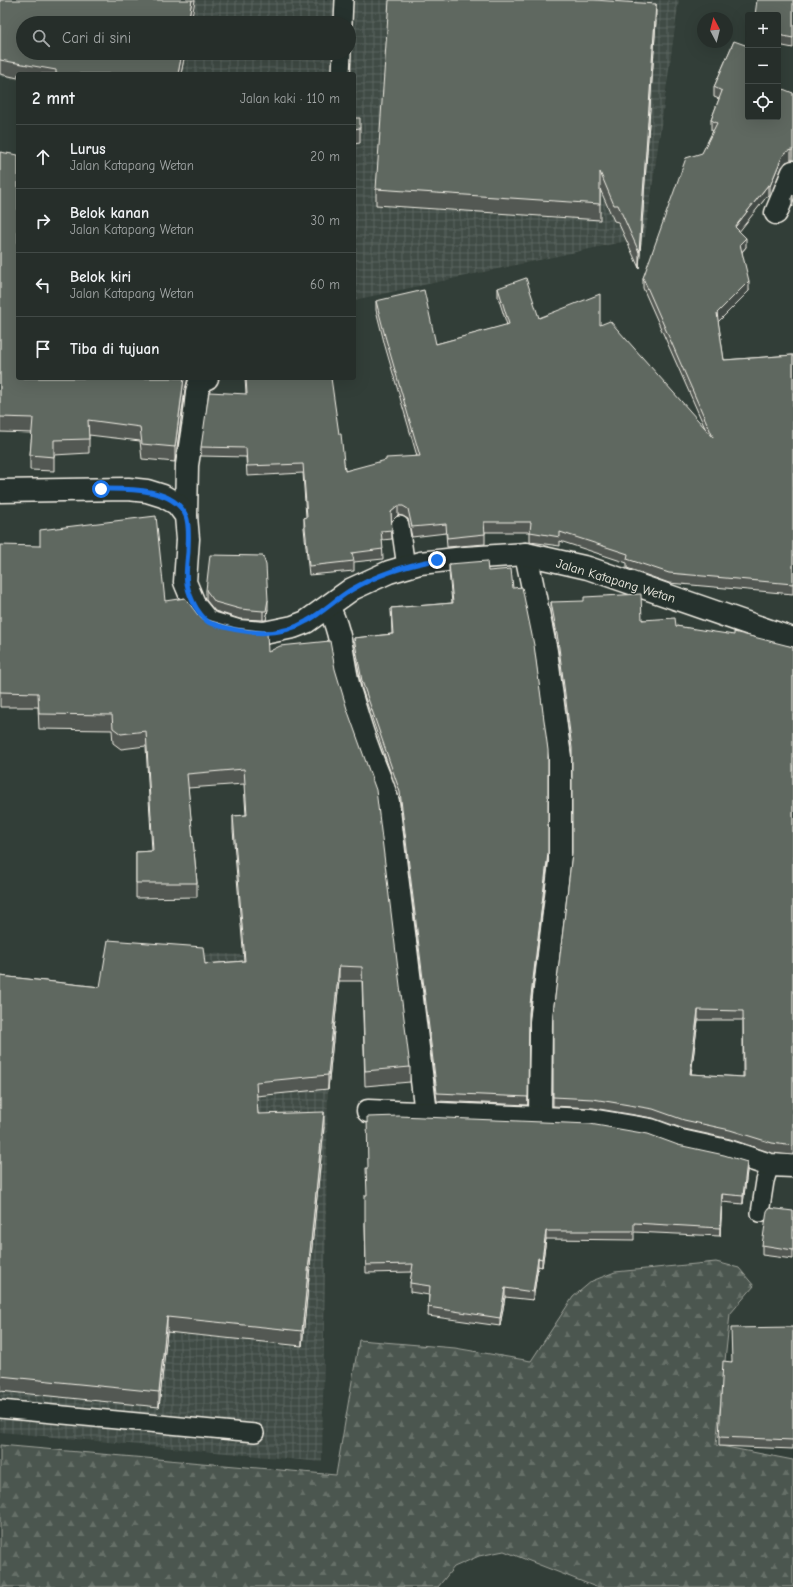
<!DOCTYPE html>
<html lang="id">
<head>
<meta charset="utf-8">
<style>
  :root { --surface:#262e2a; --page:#2e3632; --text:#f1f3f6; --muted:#a4a8a8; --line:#424a47 }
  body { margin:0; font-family:"Comic Neue",sans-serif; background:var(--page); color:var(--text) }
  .controls { position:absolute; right:12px; top:12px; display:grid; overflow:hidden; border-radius:4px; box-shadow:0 4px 16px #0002 }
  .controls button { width:36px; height:36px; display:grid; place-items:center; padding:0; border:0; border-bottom:1px solid var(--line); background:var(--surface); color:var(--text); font:20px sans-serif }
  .compass { position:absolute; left:697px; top:12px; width:36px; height:36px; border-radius:50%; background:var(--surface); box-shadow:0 4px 16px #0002; rotate:353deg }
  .stop { position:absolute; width:12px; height:12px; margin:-9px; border:3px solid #1a73e8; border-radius:50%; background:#fff }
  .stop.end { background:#1a73e8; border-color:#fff; box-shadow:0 1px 4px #0008 }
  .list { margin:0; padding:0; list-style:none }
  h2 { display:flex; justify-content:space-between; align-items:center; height:52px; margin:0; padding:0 16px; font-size:17px }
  h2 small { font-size:13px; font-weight:400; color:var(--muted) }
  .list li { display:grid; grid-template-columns:26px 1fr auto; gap:12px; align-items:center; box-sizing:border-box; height:64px; padding:0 16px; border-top:1px solid var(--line) }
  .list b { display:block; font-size:15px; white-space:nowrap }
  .list p { margin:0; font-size:13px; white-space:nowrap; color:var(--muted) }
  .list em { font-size:13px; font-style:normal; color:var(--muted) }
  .icon { flex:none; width:22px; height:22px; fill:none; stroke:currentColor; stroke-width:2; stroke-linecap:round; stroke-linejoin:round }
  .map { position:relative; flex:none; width:793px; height:1587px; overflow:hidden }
  .search { position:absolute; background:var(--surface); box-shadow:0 4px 16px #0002; left:16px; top:16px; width:340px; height:44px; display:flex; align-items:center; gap:10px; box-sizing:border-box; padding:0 14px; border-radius:22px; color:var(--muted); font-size:15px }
  .panel { position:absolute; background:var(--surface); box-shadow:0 4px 16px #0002; left:16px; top:72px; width:340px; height:308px; border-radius:4px }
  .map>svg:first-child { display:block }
  .industrial { fill:url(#industrial-grid); fill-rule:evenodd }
  .forest { fill:url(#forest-firs); stroke:#a0a49c }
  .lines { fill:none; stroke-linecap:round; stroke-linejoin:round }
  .lane-casing { stroke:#f4f1e8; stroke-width:20 }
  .street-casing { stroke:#f4f1e8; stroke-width:25 }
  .secondary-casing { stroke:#f4f1e8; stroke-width:25 }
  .lane { stroke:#26332d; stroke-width:17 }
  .street { stroke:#26332d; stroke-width:22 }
  .secondary { stroke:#26332d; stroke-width:22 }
  .wall { fill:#525953; stroke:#f4f1e8; fill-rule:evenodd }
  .shaded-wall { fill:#424944; stroke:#f4f1e8 }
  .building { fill:#5f6861; stroke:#f4f1e8; fill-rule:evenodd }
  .route { stroke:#1a73e8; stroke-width:5 }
  .labels { text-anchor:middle; stroke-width:3; stroke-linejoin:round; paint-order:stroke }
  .street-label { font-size:13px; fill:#f4f1e8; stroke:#26332d }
</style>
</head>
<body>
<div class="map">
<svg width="793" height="1587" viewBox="0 0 793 1587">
  <defs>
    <pattern id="industrial-grid" width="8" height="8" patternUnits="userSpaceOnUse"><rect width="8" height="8" fill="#404b44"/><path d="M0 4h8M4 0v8" fill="none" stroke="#5c655f"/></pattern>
    <pattern id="forest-firs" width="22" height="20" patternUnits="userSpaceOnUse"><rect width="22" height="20" fill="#4c564f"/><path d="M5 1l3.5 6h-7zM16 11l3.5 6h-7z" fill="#666f68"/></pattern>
  </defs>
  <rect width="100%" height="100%" fill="#323e38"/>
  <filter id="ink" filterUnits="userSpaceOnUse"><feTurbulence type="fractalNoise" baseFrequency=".025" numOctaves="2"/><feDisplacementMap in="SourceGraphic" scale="8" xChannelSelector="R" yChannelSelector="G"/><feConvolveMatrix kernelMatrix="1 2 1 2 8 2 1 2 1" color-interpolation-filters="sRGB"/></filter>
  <g filter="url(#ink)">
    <g class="industrial">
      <path d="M0,0H679L645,237L354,300V74H18V80L0,76ZM23,23H349V53H23Z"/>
      <path d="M118,949L330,959L322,1462L0,1432V992L106,1006Z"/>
    </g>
    <path class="forest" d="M716,1262L739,1268L754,1286L730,1314L716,1445L793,1460V1587H596L504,1551L479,1556L454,1567L438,1587H0V1445L336,1475L359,1340L455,1348L531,1361L573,1297L592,1281L615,1272Z"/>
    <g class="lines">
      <defs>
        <g id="lane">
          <path d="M343,23L344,0"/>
          <path d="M341,74L342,53"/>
          <path d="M400,525L406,567"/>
          <path d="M760,1213L765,1181L770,1165"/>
          <path d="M0,1409L255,1433"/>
        </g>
        <g id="street">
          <path d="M776,213L793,172"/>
          <path d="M186,516L187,465L194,421L197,392L200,381L207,378"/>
          <path d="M526,554L546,651L560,757V862L541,1022L540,1118"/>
          <path d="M328,607C343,633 342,663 350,692C356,711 361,730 368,748C374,766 383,783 388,802L426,1113"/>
          <path d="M368,1111L591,1120L651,1130L681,1141L727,1151L770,1165L793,1166"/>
        </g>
        <path id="secondary" d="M0,491L128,489L147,491L163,496L177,504L186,516L188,539L185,582L195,606L208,622L238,631L264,633L293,627L306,622L352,589L389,572L406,567L420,563L465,558L526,554L588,568L793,639"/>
      </defs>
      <use href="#lane" class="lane-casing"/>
      <use href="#street" class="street-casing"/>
      <use href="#secondary" class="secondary-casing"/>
      <use href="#lane" class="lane"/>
      <use href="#street" class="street"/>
      <use href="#secondary" class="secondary"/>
    </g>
    <g class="wall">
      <path d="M0,0L185,53L181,74H18V78L0,74Z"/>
      <path d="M793,0V48L778,45V15Z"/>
      <path d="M656,21L639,268L618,222L614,221L600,189V220L376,205V189Z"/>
      <path d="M734,41L748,117L793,93V160H791L786,162L782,167L770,196L768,195L739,231L746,247L742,252L749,291L718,321L724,360L793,355V594L669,583L627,568V563L560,541V546L530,542V532H485V544L447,547L446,533L412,537L408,519L403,516L398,515L391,521L392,539L382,540L383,559L354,562V571L309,575L304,528V518L306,517L303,473L247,476L246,457L201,456V447L246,394L245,378H329L345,471L417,456L385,346L376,310V301L436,344L507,325L498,297V288L539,318L600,325L705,428L643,288V278L713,131L711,130V120L719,99L714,97V87Z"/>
      <path d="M354,118L360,128V143L354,144Z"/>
      <path d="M0,152L18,378L185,389L175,462L142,459L140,441L89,435V453L54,455V471L30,470V455L32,433L0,432Z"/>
      <path d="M793,195V207L792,206V197Z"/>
      <path d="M0,545L165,601L198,615L204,619L268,652L410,1067V1082L365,1086L362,981H339L328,1089L256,1096L258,1114L324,1127L302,1346L167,1332L159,1407L0,1391V976L100,987L205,964L244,961L233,830V816L246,815L244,784L188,788L197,883V897L136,898V852L152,851L146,746L121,749L113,743L112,730L39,729L38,707H0Z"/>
      <path d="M449,564L488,571L548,861L529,1021L528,1105L437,1101L400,800L362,689L354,646V638L392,634L391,608L452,603L449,572Z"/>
      <path d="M206,590L268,609L266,620H263L240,619L215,611L206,600Z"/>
      <path d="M551,602L676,626L793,647V1155L772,1153L730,1139L684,1129L653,1118L593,1108L553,1106V1014L572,853V757L558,649L551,611ZM698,1020H743V1077L691,1074Z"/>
      <path d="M747,1171L743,1204L722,1202L720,1236L634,1232V1240L546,1239L542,1267L538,1266L533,1300L505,1297L500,1326L428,1316L429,1295L410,1292V1283L412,1272L366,1273L365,1225L367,1195Z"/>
      <path d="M793,1211V1259L762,1255V1245Z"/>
      <path d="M793,1327V1449L719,1446V1437L731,1362Z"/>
    </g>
    <g class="shaded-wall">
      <path d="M192,0H195L191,23H188Z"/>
      <path d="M656,4V21L639,268V252Z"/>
      <path d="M182,53H185L181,74H178Z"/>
      <path d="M791,150V160L786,162L782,167L770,196V186L782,157L786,152Z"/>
      <path d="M768,185V195L735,237V227Z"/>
      <path d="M746,238V247L740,254V244Z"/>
      <path d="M749,281V291L717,323V313Z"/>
      <path d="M184,378H188L185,389L175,462V447Z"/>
      <path d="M398,506V515L391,522V512Z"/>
      <path d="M268,600V609L266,620H263V611Z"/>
      <path d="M548,853V861L529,1021L528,1105L529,1013Z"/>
      <path d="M339,966V981L328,1089V1075Z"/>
      <path d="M698,1010V1020L690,1083V1074Z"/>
      <path d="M324,1112V1127L302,1346V1331Z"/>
      <path d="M747,1162V1171L743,1204V1196Z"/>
      <path d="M722,1194V1202L720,1236V1228Z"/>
      <path d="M546,1231V1239L542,1267V1259Z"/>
      <path d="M538,1258V1266L533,1300V1292Z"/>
      <path d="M505,1288V1297L500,1326V1318Z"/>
      <path d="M167,1317V1332L159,1407V1392Z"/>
    </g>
    <g class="building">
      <path d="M0,0H192L188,23H23V53H182L178,74H56V70L0,60Z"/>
      <path d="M389,0H594L656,4L639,252L618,205H614L600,172V204L376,189Z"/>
      <path d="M757,0H793V38L778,35V15H755Z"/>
      <path d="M734,41L748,46V117H778V87L793,93V150H791L786,152L782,157L770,186L768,185L735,227L746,238L740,244L749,281L717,313L724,360L793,355V584L669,573L627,559L628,554L560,532V537L530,532L531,522H484L485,534L447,538L446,524L412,527L408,509L403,506H398L391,512L392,530L381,531L383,549L352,553L354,561L309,566L304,518L307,517L303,464L247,466L246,448L201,447L209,392L247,394L246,378H331L339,434H341L345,471L386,460V458L420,456L385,336L376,301L424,290L436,344L509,324L498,288L526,278L539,318L600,294V325L610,321L713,437L643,278L686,158L702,153L717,123L711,120L722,91L714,87Z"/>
      <path d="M354,118H360V128L354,129Z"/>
      <path d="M0,152L18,155V378H184L175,447L142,444L140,427L88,420L89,439L54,440V457L30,455L33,418L0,417Z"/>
      <path d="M156,516L165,601L185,598L198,615L204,619L235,628L267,632L268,652L280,646L330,641L335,669L347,709L376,790L410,1067L365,1071L362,967L339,966L328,1075L256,1082L258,1114L324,1112L302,1331L167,1317L159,1392L0,1376V976L100,987L108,940L203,947L205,964L245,961L233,816L247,815L244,769L187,774L197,883H136V852L153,851L146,731L121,734L113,728L112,715L39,714L38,693L0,692V545L40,546V530Z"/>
      <path d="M210,555L263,556L266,565L268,600L266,611H263L240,609L215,602L206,590Z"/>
      <path d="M487,561L488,571L511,569L513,588L522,587L534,645L548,750V853L529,1013L528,1097L437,1093L400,792L362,681L354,638L393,634L391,608L453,603L449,564Z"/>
      <path d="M641,594L642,620L675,618L676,626L734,635V632L793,647V1146L772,1143L730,1130L684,1120L653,1109L593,1099L553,1097V1014L572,853V748L558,640L551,602L584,601V597ZM698,1010L743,1011L744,1077L690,1074Z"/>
      <path d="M399,1116L590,1124L648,1134L678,1145L724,1155L747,1162L743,1196L722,1194L720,1228L634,1223V1231H546L542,1259L538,1258L533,1292L505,1288L500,1318L428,1307L430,1286L410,1283L413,1264L366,1265L365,1217V1195H367L366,1168H368L367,1117Z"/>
      <path d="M769,1208L793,1211V1250L762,1245L767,1211Z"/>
      <path d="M793,1327V1440L719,1437L723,1361L732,1362L731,1328Z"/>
    </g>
  </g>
  <g class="lines" filter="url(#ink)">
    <path class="route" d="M101,489C126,489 174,487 186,516C190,526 188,542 188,552C186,573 184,583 193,602C196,609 204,620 210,623C240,633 278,639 307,621C323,612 336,599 351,590C378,574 407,565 437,560"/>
  </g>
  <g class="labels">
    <g class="street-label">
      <text transform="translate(616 580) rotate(17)" y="5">Jalan Katapang Wetan</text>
    </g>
  </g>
</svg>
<div class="controls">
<button>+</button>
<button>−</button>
<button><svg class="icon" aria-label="locate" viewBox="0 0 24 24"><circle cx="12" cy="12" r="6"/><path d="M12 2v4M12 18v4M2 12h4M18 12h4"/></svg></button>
</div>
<svg class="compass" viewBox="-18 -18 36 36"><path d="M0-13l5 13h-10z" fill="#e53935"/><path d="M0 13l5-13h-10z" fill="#a4a8a8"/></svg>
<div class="stop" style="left:101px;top:489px"></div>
<div class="stop end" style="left:437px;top:560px"></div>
<div class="search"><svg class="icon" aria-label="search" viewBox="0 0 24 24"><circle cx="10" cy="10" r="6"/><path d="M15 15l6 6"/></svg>Cari di sini</div>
<section class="panel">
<h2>2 mnt<small>Jalan kaki · 110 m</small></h2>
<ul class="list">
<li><svg class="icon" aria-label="ahead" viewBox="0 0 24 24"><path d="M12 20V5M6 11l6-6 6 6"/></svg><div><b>Lurus</b><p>Jalan Katapang Wetan</p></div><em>20 m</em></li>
<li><svg class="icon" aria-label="right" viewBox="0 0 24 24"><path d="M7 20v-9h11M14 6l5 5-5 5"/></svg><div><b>Belok kanan</b><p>Jalan Katapang Wetan</p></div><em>30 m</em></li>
<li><svg class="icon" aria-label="left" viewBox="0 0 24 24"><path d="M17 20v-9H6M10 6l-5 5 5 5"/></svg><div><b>Belok kiri</b><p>Jalan Katapang Wetan</p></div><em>60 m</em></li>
<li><svg class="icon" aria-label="arrive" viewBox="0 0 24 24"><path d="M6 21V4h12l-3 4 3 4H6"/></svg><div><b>Tiba di tujuan</b></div></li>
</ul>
</section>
</div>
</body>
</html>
